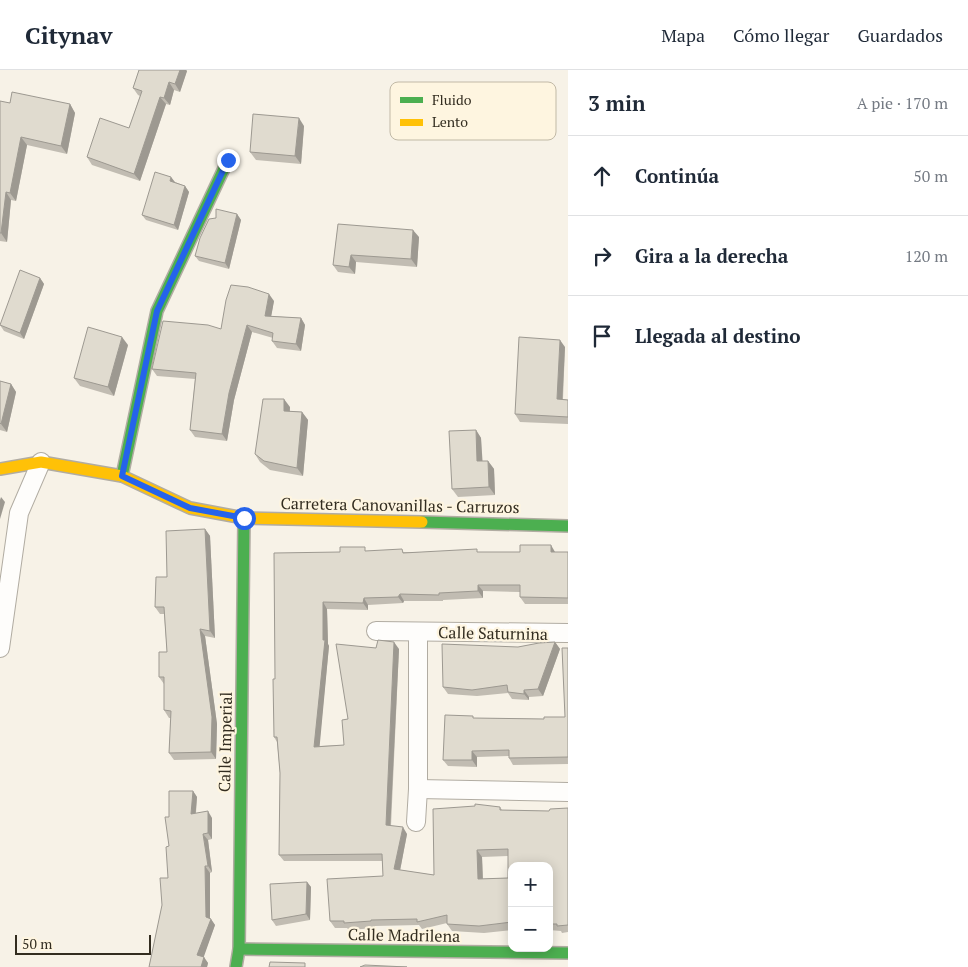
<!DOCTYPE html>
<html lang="es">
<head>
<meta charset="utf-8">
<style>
  :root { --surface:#fff; --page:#f2f2f3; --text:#1f2937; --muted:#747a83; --line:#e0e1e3 }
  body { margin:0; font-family:"PT Serif",serif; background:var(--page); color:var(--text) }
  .controls { position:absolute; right:15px; bottom:15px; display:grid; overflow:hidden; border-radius:10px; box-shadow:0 2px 12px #0003 }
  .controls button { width:45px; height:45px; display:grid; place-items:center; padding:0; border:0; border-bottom:1px solid var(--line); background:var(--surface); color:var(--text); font:25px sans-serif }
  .scale { position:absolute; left:15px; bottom:12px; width:136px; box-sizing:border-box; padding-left:5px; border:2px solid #332d20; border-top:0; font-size:14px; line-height:18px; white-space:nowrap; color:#332d20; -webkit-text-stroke:4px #fef5e0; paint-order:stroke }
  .stop { position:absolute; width:15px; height:15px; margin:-11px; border:4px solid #2563eb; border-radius:50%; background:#fff }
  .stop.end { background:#2563eb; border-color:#fff; box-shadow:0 1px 5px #0008 }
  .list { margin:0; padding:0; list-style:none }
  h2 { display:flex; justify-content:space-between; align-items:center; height:65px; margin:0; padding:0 20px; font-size:21px }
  h2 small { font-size:16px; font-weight:400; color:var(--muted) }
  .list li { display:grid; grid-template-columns:32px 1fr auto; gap:15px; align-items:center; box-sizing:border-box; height:80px; padding:0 20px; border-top:1px solid var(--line) }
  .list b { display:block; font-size:19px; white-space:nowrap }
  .list em { font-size:16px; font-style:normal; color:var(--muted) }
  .icon { flex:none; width:28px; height:28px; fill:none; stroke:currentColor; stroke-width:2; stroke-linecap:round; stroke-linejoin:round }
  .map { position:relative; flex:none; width:568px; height:897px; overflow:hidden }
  header { display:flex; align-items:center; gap:30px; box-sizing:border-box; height:70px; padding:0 25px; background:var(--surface); border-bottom:1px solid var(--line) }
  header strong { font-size:24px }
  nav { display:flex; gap:28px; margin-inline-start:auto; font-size:18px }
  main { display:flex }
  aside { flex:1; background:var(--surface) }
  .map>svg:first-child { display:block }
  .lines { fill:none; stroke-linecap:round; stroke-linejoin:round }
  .street-casing { stroke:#b1aca2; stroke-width:20 }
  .fast-casing { stroke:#b1aca2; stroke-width:14 }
  .slow-casing { stroke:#b1aca2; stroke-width:14 }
  .street { stroke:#fefdfb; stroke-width:18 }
  .fast { stroke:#4caf50; stroke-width:11 }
  .slow { stroke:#ffc107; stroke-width:11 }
  .wall { fill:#c1bcb2; fill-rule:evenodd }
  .shaded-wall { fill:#9d9991 }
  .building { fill:#e0dbcf; stroke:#9d9991; fill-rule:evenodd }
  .route { stroke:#2563eb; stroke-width:6 }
  .labels { text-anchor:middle; stroke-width:4.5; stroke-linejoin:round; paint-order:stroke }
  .street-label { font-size:16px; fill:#332d20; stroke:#fef5e0 }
  .key { fill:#fef5e0; stroke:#c1b9a6; stroke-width:1 }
  .key-label { font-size:14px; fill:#332d20 }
</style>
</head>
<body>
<header>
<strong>Citynav</strong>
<nav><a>Mapa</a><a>Cómo llegar</a><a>Guardados</a></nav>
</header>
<main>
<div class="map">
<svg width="568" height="897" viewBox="0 0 568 897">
  <rect width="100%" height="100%" fill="#f7f2e7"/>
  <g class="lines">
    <defs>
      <g id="street">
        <path d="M376,561L568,563"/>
        <path d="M0,578L19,443L41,392"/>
        <path d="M418,719L568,722"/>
        <path d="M416,752L418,719V562"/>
      </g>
      <g id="fast">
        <path d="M122,406L157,241L228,90"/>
        <path d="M422,452L568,456"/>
        <path d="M239,879L568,883"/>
        <path d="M236,897L239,879L244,448"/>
      </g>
      <path id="slow" d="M0,399L41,392L122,406L190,438L244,448L422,452"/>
    </defs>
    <use href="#street" class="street-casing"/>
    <use href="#fast" class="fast-casing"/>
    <use href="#slow" class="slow-casing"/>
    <use href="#street" class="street"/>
    <use href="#fast" class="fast"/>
    <use href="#slow" class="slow"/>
  </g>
  <g class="wall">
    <path d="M139,0H186L187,1L180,22L174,20L170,35L166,34L140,111L92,95L87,87L129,58L140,26L138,25L133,18Z"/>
    <path d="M0,31L10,33L70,34L75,43L67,84L27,75L16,131L11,130L7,172L0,171Z"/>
    <path d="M304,56L301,94L256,90L250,82Z"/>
    <path d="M175,112L185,116L189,122L178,160L146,150L142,145Z"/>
    <path d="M237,144L241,150L229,199L199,191L195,186L216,148Z"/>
    <path d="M338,154L419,167L417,197L356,192L355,204L338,202L333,195Z"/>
    <path d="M40,208L44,214L24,269L4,261L0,255Z"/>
    <path d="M274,231L271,246L301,248L305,255L301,281L277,278L272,271L273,268L252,262L234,330L227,371L195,367L190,360L195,309L157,306L152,299L221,259Z"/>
    <path d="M128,275L114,326L80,316L74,308Z"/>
    <path d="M565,277L563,329L568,330V354L520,352L515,344Z"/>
    <path d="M0,311L11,314L16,322L7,362L0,360Z"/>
    <path d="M290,337V341L302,342L308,350L303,406L270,400L260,392L255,384Z"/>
    <path d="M476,360L481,368L482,391H488L494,399L495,425L458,427L452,419Z"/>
    <path d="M205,459L210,466L215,568L205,566L217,654L216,689L174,690L169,683L171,648H169L164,640V614L159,607L167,582L164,544H160L155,537L167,507Z"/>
    <path d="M368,481L405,482H568V534H525L520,527V522L483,521V528L443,530V531H404L403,533L368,535V540L327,539L328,574L329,576L319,676L344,675L348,649L376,578L399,579L391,756L407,764L400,800L434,805L500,737L502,740L549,741L568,738V862L562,863L561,861L549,860V796H512V860L484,863L452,861L447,854V853L422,859L419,855L375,856V858L349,860L347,858H335L330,851L383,806L382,791H284L279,785L280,703L277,672L274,667L275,609L340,482ZM508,786V808L483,809L482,787Z"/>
    <path d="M555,572L560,579L543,626L529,627V630L512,629L508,623L477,626L448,624L443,617L518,577Z"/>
    <path d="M568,578V694L513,695L509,688V686L477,687V697L448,696L443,690L474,648L544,649L565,647Z"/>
    <path d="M193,721L197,727L196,743L212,748V769L208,770L212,802L210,803V848L215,855L203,887L208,893L207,897H149L168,808L169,776V747Z"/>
    <path d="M307,812L311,817L310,850L276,856L272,850Z"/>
  </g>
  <g class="shaded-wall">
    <path d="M180,0H186L187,1L180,22L175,14Z"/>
    <path d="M169,12L174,20L170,35L164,28Z"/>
    <path d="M160,27L166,34L140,111L134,104Z"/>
    <path d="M70,34L75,43L67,84L61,76Z"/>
    <path d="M299,48L304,56L301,94L295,86Z"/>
    <path d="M21,67L27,75L16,131L10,123Z"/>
    <path d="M171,107L175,112L174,117L170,111Z"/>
    <path d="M185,116L189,122L178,160L174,155Z"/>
    <path d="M6,122L11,130L7,172L1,163Z"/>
    <path d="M237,144L241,150L229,199L225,193Z"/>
    <path d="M413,160L419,167L417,197L411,189Z"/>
    <path d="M351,185L356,192L355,204L349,197Z"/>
    <path d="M40,208L44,214L24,269L20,263Z"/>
    <path d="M269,224L274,231L270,253L265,246Z"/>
    <path d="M301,248L305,255L301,281L296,274Z"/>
    <path d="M247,255L252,262L234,330L227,371L222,364L229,323Z"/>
    <path d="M122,267L128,275L114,326L108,317Z"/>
    <path d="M560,270L565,277L562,337L557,329Z"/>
    <path d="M11,314L16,322L7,362L1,354Z"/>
    <path d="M284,329L290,337L289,349L284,341Z"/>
    <path d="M302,342L308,350L303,406L297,398Z"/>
    <path d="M476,360L481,368L483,399L477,391Z"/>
    <path d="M488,391L494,399L495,425L489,417Z"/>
    <path d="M1,427L5,432L0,449V430Z"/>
    <path d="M205,459L210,466L215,568L210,561Z"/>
    <path d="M551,475L555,482V489L551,482Z"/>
    <path d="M478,515L483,521V528L478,521Z"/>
    <path d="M400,524L404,531L403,533L398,527Z"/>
    <path d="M364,528L368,535V540L363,533Z"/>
    <path d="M323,532L327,539L328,574L329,576L319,683L314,677L323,570Z"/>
    <path d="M200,559L205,566L217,654L216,689L211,682Z"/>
    <path d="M394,572L399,579L390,762L386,755Z"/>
    <path d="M555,572L560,579L543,626L538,619Z"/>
    <path d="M524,620L529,627V630L524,624Z"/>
    <path d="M472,681L477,687V697L472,690Z"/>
    <path d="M193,721L197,727L195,750L191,744Z"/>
    <path d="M208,741L212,748V769L208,763Z"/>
    <path d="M403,757L407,764L399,806L394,799Z"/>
    <path d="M203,764L208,770L212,802L208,796Z"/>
    <path d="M477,780L482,787L483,815L478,809Z"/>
    <path d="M205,796L210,803V851L211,849L215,855L202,892L197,885L206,847Z"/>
    <path d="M307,812L311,817L310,850L306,844Z"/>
    <path d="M204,887L208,893L207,897H201Z"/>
  </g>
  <g class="building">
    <path d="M139,0H180L175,14L169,12L164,28L160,27L134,104L87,87L100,48L129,58L142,21L133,18Z"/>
    <path d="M12,22L70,34L61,76L21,67L10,123L6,122L1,163H0V31L10,33Z"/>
    <path d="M253,44L299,48L295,86L250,82Z"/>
    <path d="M155,102L171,107L170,111L185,116L174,155L142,145Z"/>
    <path d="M216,139L237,144L225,193L195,186L200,168L209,149L216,148Z"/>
    <path d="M338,154L413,160L411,189L351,185L349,197L333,195Z"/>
    <path d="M20,200L40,208L20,263L0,255Z"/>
    <path d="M231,215L248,217L269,224L265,246L301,248L296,274L272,271L273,263L247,255L229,323L222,364L190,360L196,303L152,299L163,251L208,255L221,259L226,230Z"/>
    <path d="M88,257L122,267L108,317L74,308Z"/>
    <path d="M519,267L560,270L557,329L568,330V347L515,344Z"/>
    <path d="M0,311L11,314L1,354L0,353Z"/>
    <path d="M263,329H284V341L302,342L297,398L264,391L255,384Z"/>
    <path d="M476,360L477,391H488L489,417L452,419L449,361Z"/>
    <path d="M205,459L210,561L200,559L212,647L211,682L169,683L171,641L164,640V607H159V582H167L164,537H155L156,507H167L166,461Z"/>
    <path d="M520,475H551V482H568V528L520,527V515H478V521L439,523V525L400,524L398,527L364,528L363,533L323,532V570H325L314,677L344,675L342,650L348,649L336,574L376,578L378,570L394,572L386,755L403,757L394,799L434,805L433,739L475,736V734L500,737V740L549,741L550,739L568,738V855L557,856V854H549V796H512V852L479,856L447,854V845L417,852V849L371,850V851L344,853V851H330L327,809L383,806L382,784L279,785L280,703L277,667H274L273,609H275L274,483L340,482V477H365V481L402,479L403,483L477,479V482H520ZM508,779V808L478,809L477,780Z"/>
    <path d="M555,572L538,619L524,620V624L508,622L507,615L472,620L443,617L442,574L518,577L539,573Z"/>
    <path d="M562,578H568V687L509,688V680L472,681V690H443L445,645L473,646V648L544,649V647H565Z"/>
    <path d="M169,721H193L191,744L208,741V763L203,764L208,796H205L206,847L211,849L197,885L204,887L201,897H149L162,835L160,808H168L166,777L169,776L165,747H169Z"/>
    <path d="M307,812L306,844L272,850L270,814Z"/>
    <path d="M270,892L305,893V897H269Z"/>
    <path d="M365,895L407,897H360Z"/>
  </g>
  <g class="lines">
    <path class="route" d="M228,90L157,241L122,406L190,438L244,448"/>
  </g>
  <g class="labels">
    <g class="street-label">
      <text transform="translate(400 435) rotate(1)" y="6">Carretera Canovanillas - Carruzos</text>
      <text transform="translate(493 563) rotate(1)" y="6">Calle Saturnina</text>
      <text transform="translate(225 672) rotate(-89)" y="6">Calle Imperial</text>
      <text transform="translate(404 865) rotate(1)" y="6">Calle Madrilena</text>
    </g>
  </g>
  <rect x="390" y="12" width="166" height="58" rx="8" class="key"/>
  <rect x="400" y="27" width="23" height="6" fill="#4caf50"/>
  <rect x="400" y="49" width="23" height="7" fill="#ffc107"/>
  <g class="key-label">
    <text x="432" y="35">Fluido</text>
    <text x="432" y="57">Lento</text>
  </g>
</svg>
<div class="controls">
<button>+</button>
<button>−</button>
</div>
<div class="scale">50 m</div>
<div class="stop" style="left:244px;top:448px"></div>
<div class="stop end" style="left:228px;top:90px"></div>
</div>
<aside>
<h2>3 min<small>A pie · 170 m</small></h2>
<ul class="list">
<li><svg class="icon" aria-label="ahead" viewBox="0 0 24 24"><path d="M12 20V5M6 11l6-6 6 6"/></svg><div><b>Continúa</b></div><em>50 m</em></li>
<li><svg class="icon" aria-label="right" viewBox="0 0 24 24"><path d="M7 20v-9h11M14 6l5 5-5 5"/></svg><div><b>Gira a la derecha</b></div><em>120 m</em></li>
<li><svg class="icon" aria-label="arrive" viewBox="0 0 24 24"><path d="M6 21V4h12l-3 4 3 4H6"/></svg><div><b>Llegada al destino</b></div></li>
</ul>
</aside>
</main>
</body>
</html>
